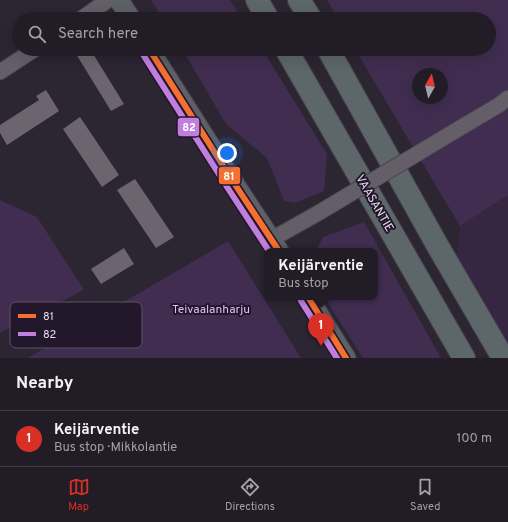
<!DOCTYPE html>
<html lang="en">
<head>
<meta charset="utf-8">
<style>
  :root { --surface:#211c26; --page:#2d2932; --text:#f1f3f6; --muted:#a2a1a7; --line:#3e3a43; --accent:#d93025 }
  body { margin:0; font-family:Overpass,sans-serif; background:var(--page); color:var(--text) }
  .compass { position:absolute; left:412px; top:68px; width:36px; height:36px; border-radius:50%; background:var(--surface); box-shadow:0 4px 16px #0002; rotate:8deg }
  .you { position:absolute; left:227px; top:153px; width:14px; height:14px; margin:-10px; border:3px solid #fff; border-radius:50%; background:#1a73e8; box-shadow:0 0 0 6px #1a73e833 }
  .badge { display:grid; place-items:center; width:26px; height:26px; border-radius:50%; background:var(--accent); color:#fff; font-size:13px; font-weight:700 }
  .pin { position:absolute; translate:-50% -33px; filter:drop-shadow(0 1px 2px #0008) }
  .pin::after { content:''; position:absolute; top:21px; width:14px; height:12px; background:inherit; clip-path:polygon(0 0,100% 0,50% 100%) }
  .popup { position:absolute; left:264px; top:248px; width:114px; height:52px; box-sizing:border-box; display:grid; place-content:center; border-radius:8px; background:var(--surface); filter:drop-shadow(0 1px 3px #0005); font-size:13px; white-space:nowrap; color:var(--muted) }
  .popup b { font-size:15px; color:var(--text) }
  .popup::after { content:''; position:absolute; left:50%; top:100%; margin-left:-8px; border:8px solid transparent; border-top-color:var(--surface) }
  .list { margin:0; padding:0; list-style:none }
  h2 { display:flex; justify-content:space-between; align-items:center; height:52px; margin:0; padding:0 16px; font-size:17px }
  h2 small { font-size:13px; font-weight:400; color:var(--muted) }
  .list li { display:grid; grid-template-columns:26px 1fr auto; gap:12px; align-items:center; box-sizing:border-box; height:56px; padding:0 16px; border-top:1px solid var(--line) }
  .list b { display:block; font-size:15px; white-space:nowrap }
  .list p { margin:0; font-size:13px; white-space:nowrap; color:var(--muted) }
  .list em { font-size:13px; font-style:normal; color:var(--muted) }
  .icon { flex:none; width:22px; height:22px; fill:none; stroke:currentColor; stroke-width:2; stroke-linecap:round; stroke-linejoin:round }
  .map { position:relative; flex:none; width:508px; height:358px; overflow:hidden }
  .search { position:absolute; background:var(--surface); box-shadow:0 4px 16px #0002; left:12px; right:12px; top:12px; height:44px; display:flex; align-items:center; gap:10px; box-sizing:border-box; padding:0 14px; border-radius:22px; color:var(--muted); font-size:15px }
  .sheet { height:108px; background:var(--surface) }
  nav { display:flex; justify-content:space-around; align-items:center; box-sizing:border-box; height:56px; border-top:1px solid var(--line); background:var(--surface); font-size:11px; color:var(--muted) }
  nav a { display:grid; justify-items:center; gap:2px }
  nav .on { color:var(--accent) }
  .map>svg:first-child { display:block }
  .built { fill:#352641 }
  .green { fill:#402d50; fill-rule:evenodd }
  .building { fill:#6c656f }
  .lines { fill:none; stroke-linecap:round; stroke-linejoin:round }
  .minor-casing { stroke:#46404b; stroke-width:17 }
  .major-casing { stroke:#46404b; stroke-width:21 }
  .highway-casing { stroke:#46404b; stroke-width:24 }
  .minor { stroke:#635e68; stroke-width:15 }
  .major { stroke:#5d6067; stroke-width:19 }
  .highway { stroke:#5d6669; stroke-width:22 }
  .minor-bridge-casing { stroke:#46404b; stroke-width:17; stroke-linecap:butt }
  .minor-bridge { stroke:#635e68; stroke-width:15 }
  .bus-1-casing { stroke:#23172c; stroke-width:9 }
  .bus-2-casing { stroke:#23172c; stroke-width:9 }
  .bus-1 { stroke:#f46f30; stroke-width:6 }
  .bus-2 { stroke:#c07fdc; stroke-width:6 }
  .labels { text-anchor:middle; stroke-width:4; stroke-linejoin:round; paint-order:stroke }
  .street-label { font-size:12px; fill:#e4dceb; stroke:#23172c }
  .park-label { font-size:12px; fill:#ddc0f8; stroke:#23172c }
  .key { fill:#23172c; stroke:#5d5265; stroke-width:1 }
  .key-label { font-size:11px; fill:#e4dceb }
  .line-badge { stroke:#23172c; stroke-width:1.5 }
  .badge-label { font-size:11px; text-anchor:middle; font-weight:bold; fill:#fff }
</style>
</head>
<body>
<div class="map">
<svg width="508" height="358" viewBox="0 0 508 358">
  <rect width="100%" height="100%" fill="#2c2532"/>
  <path class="built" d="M508,195V346L457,258L460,226Z"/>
  <g class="green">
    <path d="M151,0H230L242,19H163Z"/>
    <path d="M327,0H508V195L460,226L407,137L355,49H489V19H338ZM418,74H442V98H418Z"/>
    <path d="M182,49H262L327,154L324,191L295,203L284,201L267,158L226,124Z"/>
    <path d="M0,200L37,217L84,290L0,333Z"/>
    <path d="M364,222L441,358H363L328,303L325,297H375V251H316L323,237Z"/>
    <path d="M228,241L301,358H28Z"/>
  </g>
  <g class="building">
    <path d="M73,49H90L124,104L111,111Z"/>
    <path d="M46,90L59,111L7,145L0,133V125L39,100L36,96Z"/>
    <path d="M80,117L119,175L102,187L63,129Z"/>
    <path d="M135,179L174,237L156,248L117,190Z"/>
    <path d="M124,248L134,264L101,284L91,269Z"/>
  </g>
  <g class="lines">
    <defs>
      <g id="minor">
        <path d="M81,19L108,0"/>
        <path d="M0,72L35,49"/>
        <path d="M460,128L499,105L508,98"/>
        <path d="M272,239L320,212"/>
      </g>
      <g id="major">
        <path d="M119,0L131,19"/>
        <path d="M149,49L236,186L279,251"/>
        <path d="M308,297L346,358"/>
      </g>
      <g id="highway">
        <path d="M257,0L268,19"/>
        <path d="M299,0L311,19"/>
        <path d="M286,49L464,358"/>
        <path d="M328,49L436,243L503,358"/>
      </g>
    </defs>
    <use href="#minor" class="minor-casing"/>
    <use href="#major" class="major-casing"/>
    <use href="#highway" class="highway-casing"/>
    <use href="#minor" class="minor"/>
    <use href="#major" class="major"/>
    <use href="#highway" class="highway"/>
    <defs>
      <path id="minor-bridge" d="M320,212L460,128"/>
    </defs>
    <use href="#minor-bridge" class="minor-bridge-casing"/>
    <use href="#minor-bridge" class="minor-bridge"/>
    <defs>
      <g id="bus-1">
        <path d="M149,49L236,186L279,251"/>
        <path d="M308,297L346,358"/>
      </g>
      <g id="bus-2">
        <path d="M142,53L229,190L269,251"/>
        <path d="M301,301L337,358"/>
      </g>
    </defs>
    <use href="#bus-1" class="bus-1-casing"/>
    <use href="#bus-2" class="bus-2-casing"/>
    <use href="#bus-1" class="bus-1"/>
    <use href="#bus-2" class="bus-2"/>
  </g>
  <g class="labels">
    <g class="street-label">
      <text transform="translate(375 203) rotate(60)" y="4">VAASANTIE</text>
    </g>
    <g class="park-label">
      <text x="211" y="313">Teivaalanharju</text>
    </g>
  </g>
  <rect x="10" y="302" width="132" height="46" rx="6" class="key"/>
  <rect x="18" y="314" width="18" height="4" fill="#f46f30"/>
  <rect x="18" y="332" width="18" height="4" fill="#c07fdc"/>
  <g class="key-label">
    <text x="43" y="320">81</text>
    <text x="43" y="338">82</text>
  </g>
  <g class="line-badge">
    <rect x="177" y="117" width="23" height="20" rx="4" fill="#c07fdc"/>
    <rect x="218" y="166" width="23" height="19" rx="4" fill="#f46f30"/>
  </g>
  <g class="badge-label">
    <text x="189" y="131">82</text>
    <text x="229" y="180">81</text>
  </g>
</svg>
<svg class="compass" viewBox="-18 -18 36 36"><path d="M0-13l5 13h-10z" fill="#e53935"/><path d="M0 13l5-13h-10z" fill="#a2a1a7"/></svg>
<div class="you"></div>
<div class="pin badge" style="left:321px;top:346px">1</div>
<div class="popup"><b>Keijärventie</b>Bus stop</div>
<div class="search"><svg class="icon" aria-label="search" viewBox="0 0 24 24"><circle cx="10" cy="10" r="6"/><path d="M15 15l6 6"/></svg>Search here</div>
</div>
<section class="sheet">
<h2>Nearby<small></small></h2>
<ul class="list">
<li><span class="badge">1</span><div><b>Keijärventie</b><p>Bus stop · Mikkolantie</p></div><em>100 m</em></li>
</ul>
</section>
<nav>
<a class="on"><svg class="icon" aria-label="map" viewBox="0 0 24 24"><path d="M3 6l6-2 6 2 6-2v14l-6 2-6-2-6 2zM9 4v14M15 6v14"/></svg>Map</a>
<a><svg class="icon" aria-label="directions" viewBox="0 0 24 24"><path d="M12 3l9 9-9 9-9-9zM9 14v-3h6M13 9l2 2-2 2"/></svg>Directions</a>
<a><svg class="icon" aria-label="saved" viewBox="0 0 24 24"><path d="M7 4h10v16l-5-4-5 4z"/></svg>Saved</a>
</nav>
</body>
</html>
